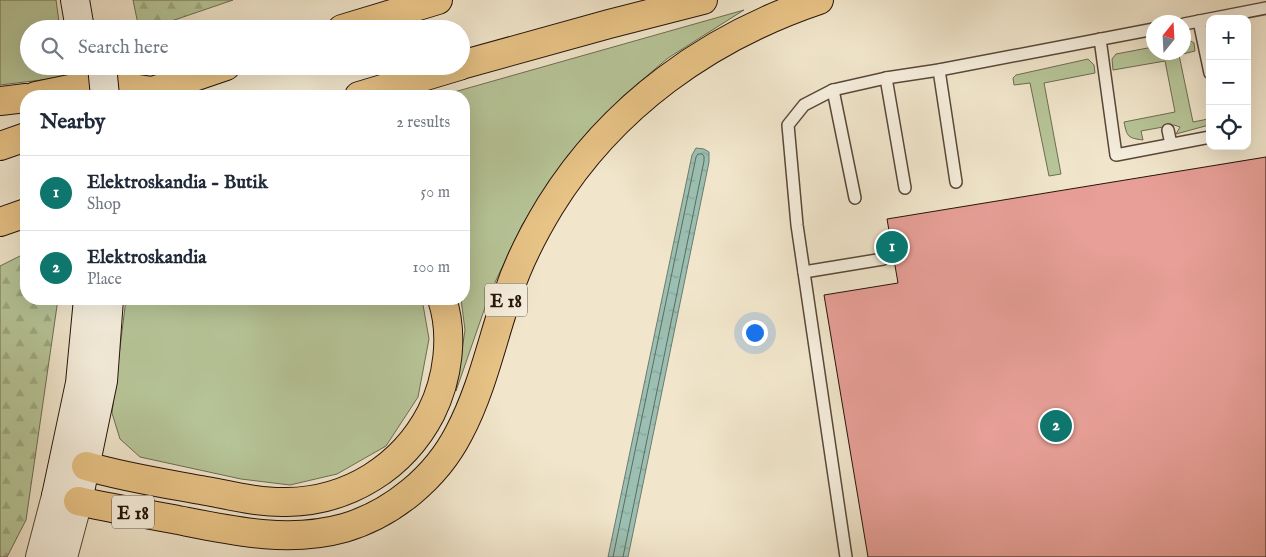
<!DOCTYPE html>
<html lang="en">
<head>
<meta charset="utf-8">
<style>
  :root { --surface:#fff; --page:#f2f2f3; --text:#1f2937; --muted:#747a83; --line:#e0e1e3; --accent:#0f766e }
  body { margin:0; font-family:"IM FELL English",serif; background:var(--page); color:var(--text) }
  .controls { position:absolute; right:15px; top:15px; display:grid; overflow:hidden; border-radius:10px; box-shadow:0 5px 20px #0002 }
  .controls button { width:45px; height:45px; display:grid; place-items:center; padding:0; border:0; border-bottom:1px solid var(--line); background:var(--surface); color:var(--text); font:25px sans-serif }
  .compass { position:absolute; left:1146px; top:15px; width:45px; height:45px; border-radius:50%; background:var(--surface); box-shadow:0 5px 20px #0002; rotate:18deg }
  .you { position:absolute; left:754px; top:332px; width:18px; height:18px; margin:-12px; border:4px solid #fff; border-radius:50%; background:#1a73e8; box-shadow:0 0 0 8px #1a73e833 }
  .badge { display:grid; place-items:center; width:32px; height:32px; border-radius:50%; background:var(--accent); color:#fff; font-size:16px; font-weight:700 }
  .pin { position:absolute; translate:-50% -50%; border:2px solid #fff; box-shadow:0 1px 5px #0006 }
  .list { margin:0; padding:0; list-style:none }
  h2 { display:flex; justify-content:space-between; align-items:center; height:65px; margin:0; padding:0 20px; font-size:21px }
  h2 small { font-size:16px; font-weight:400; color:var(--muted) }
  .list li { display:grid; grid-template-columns:32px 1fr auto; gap:15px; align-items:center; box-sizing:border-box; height:75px; padding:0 20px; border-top:1px solid var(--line) }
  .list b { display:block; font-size:19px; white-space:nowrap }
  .list p { margin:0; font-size:16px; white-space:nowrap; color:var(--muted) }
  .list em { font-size:16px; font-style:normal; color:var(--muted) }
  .icon { flex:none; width:28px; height:28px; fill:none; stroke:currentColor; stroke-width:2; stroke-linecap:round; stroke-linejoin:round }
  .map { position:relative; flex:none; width:1266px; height:557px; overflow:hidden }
  .search { position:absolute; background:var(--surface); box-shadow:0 5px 20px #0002; left:20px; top:20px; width:450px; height:55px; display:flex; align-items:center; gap:12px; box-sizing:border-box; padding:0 18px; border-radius:28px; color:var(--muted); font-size:19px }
  .panel { position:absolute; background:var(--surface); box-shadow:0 5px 20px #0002; left:20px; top:90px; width:450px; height:215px; border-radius:20px }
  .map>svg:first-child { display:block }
  .green { fill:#b7c699; stroke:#6e6c52 }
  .forest { fill:url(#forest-firs); stroke:#6e6c52 }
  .water { fill:url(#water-ripples); stroke:#6c7b6f }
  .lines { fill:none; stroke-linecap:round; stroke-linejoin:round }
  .shore { stroke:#606a5e; stroke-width:1 }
  .building { fill:#e79f97; stroke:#25130a }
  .service-casing { stroke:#58483a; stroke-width:14 }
  .tertiary-casing { stroke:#58483a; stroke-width:30 }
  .secondary-casing { stroke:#25130a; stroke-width:30 }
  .motorway-casing { stroke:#25130a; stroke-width:30 }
  .service { stroke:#f6efde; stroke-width:11 }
  .tertiary { stroke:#f6efde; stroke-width:28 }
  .secondary { stroke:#f6efde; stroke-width:28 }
  .motorway { stroke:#e8c386; stroke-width:28 }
  .secondary-bridge-casing { stroke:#25130a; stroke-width:30; stroke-linecap:butt }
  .secondary-bridge { stroke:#f6efde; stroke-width:28 }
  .labels { text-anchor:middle; stroke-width:4.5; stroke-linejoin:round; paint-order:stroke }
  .shield { fill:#f6efde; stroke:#64554a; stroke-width:1 }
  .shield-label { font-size:19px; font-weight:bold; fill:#25130a }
</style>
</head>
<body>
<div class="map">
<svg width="1266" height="557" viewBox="0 0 1266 557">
  <defs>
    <pattern id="forest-firs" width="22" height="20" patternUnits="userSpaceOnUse" patternTransform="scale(1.25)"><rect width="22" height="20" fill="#b7c699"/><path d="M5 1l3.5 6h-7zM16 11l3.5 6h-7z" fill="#9da982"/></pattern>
    <pattern id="water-ripples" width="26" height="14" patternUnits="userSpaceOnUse" patternTransform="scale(1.25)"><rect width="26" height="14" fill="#9bc0b3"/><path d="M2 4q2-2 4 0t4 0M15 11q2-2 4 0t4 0" fill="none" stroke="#85a499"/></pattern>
  </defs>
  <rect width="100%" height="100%" fill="#f1e6cc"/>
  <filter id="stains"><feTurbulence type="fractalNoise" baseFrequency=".004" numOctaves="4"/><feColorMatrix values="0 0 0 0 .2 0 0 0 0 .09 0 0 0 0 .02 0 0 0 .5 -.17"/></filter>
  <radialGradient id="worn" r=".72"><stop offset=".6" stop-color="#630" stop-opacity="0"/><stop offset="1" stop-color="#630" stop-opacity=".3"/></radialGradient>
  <g class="green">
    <path d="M0,0H56L60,29H29V66H65L66,77L0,85Z"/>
    <path d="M744,10L668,58L622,97L568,155L522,225L490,293L456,391L465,330L461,299H464V96H440Z"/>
    <path d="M1189,40L1194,43L1195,51L1179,55L1193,122L1208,119L1209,125L1176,134L1180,127L1174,125L1141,131L1143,140C1128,138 1127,137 1124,122L1175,112L1165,61L1113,70L1112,59L1116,54L1153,47L1154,52H1184V41Z"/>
    <path d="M1088,59L1094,65L1095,73L1044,83L1061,174L1049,176L1030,83L1014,85L1013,78L1016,75Z"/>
    <path d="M126,299H422L429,339L418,397L386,446L337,474L290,485L241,479L140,457L120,439L112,413Z"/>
  </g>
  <g class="forest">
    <path d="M133,0H233L148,29H139Z"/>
    <path d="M26,253V299H58L26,520L7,557H0V266Z"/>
  </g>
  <path class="water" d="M696,148L704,149L709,152V162L628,557H608L692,155Z"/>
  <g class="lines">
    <path class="shore" d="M613,557L696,157L698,154H702L704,156V161L623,557"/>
  </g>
  <path class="building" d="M1266,157V557H868L824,295L898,283L887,219Z"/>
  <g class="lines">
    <defs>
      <g id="service">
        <path d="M1199,21L1210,73"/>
        <path d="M1184,24L1266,8"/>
        <path d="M1100,39L1116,155L1210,137"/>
        <path d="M939,70L956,182"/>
        <path d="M886,78L905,188"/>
        <path d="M833,90L855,198"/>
        <path d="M1168,130L1171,144"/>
        <path d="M804,272L883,259"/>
        <path d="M846,557L797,225L788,125L804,105L833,90L886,78L939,70L1154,29"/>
      </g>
      <g id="tertiary">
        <path d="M40,557L56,496"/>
        <path d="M63,557L78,501"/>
      </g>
      <g id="secondary">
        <path d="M75,0L80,29"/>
        <path d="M88,299L80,383L56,496L78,501L103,381L109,299"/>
      </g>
      <g id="motorway">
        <path d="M342,29L438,0"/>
        <path d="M461,65L609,24L703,0"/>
        <path d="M36,96L99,83L152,91"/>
        <path d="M138,96L226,66"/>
        <path d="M359,96L459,66"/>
        <path d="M0,101L26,98"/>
        <path d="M0,146L26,137"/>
        <path d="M0,222L26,213"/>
        <path d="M86,466C123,477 162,483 201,490C229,495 259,503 287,502C349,501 403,467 431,413C448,379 454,335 442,299"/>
        <path d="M78,501C109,508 141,513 173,519C229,530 287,544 344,528C392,514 436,478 459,433C482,390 492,340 508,294C518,263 533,234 550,206C612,106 709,37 819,0"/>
      </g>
    </defs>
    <use href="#service" class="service-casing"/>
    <use href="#tertiary" class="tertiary-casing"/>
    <use href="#secondary" class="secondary-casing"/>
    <use href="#motorway" class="motorway-casing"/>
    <use href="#service" class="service"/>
    <use href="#tertiary" class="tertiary"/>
    <use href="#secondary" class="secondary"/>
    <use href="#motorway" class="motorway"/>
    <defs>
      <path id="secondary-bridge" d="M102,66L105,96"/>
    </defs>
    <use href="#secondary-bridge" class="secondary-bridge-casing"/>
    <use href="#secondary-bridge" class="secondary-bridge"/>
  </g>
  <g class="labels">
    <g class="shield">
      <rect x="485" y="283.5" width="42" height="33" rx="4"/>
      <rect x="112" y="495.5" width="42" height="33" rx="4"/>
    </g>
    <g class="shield-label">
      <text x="506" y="307">E 18</text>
      <text x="133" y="519">E 18</text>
    </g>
  </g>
  <rect width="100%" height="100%" filter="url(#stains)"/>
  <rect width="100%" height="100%" fill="url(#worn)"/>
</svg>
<div class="controls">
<button>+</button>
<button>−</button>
<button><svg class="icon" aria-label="locate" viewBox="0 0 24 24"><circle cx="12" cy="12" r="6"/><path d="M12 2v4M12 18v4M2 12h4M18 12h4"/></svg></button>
</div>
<svg class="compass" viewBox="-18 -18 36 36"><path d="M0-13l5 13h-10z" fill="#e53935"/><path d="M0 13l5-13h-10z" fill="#747a83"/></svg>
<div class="you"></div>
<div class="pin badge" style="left:892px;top:247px">1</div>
<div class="pin badge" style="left:1056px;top:426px">2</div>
<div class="search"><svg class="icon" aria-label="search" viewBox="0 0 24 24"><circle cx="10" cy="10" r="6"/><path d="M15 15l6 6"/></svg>Search here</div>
<section class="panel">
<h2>Nearby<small>2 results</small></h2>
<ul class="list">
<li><span class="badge">1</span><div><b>Elektroskandia - Butik</b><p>Shop</p></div><em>50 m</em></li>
<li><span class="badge">2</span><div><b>Elektroskandia</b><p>Place</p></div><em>100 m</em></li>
</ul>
</section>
</div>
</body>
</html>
